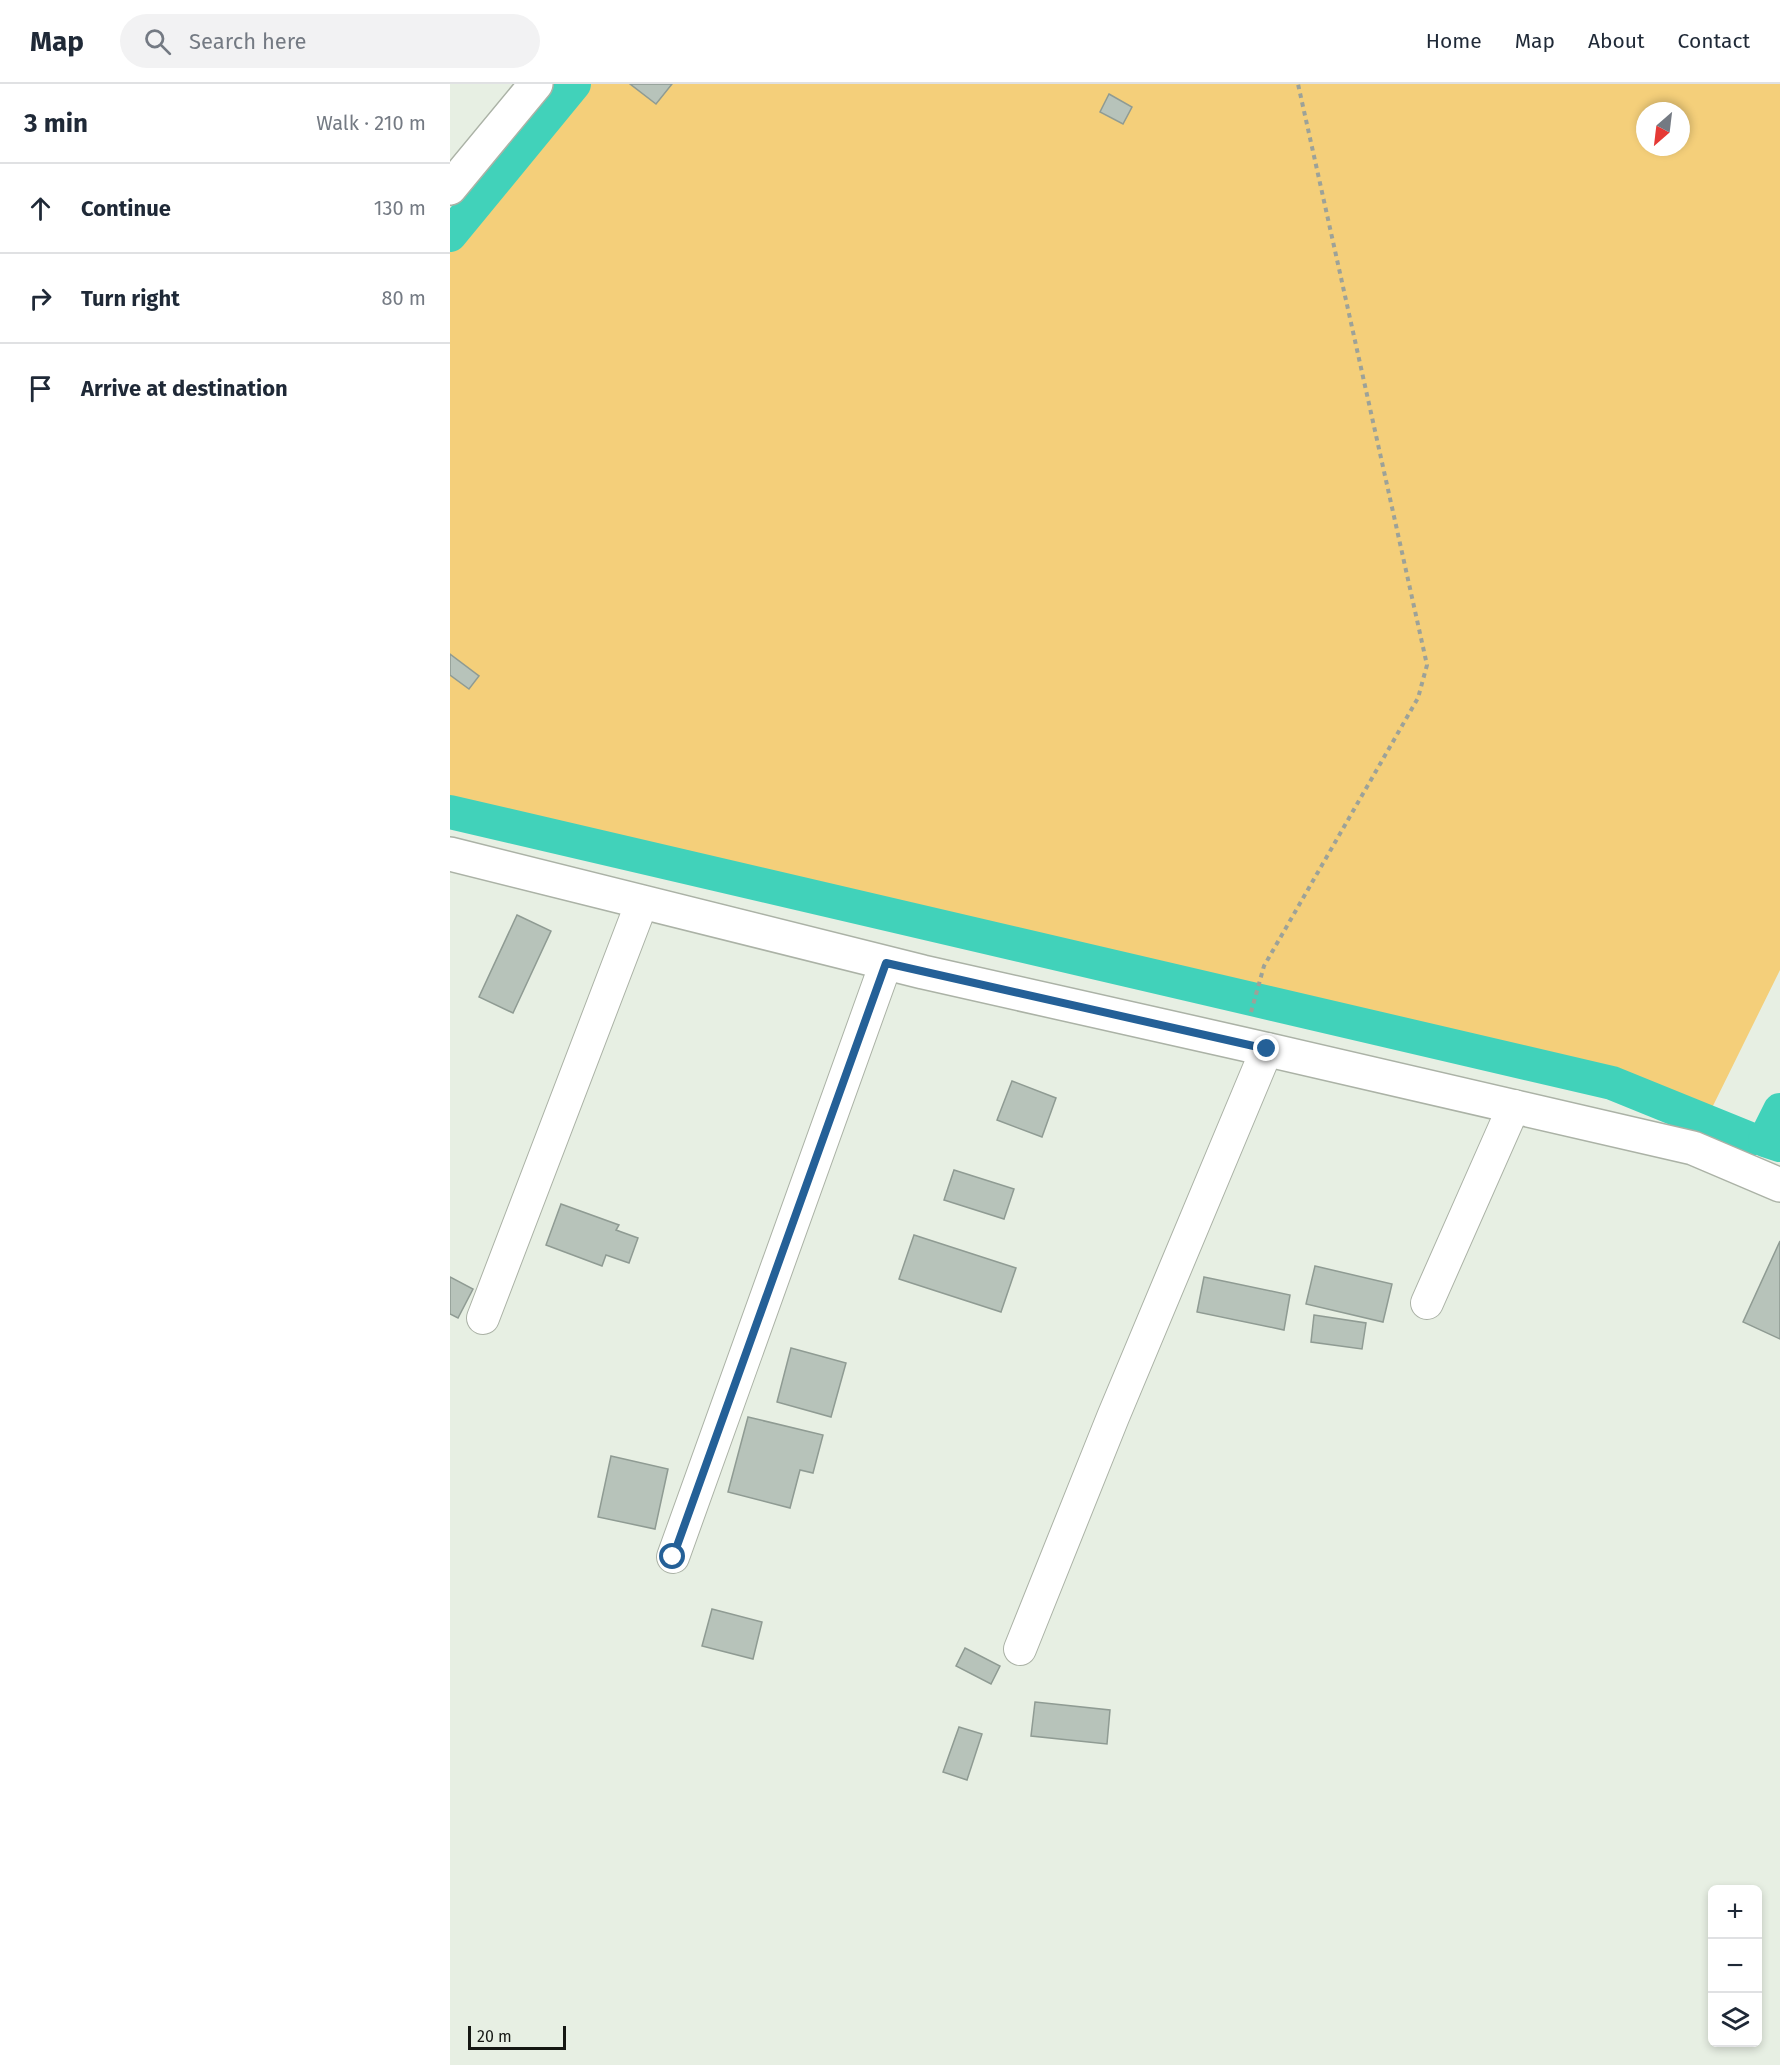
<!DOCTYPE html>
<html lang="en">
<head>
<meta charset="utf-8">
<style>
  :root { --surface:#fff; --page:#f2f2f3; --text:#1f2937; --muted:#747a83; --line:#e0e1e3 }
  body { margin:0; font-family:"Fira Sans",sans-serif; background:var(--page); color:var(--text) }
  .controls { position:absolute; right:18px; bottom:18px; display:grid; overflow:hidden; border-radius:9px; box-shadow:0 3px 9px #0003 }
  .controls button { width:54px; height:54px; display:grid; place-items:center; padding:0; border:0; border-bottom:2px solid var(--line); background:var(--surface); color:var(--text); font:30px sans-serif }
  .compass { position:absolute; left:1186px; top:18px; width:54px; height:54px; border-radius:50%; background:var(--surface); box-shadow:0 3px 9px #0003; rotate:208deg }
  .scale { position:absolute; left:18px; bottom:15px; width:98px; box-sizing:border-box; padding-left:6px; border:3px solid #151713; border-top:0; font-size:16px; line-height:21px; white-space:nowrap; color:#151713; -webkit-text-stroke:4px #e7efe3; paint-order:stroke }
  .stop { position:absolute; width:18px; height:18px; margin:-14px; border:4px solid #246097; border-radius:50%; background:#fff }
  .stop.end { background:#246097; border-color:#fff; box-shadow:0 2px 6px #0008 }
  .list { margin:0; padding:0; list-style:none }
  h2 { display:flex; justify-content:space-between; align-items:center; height:78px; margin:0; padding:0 24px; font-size:26px }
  h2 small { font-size:20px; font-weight:400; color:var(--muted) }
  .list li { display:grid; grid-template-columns:39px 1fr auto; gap:18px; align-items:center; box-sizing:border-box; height:90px; padding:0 24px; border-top:2px solid var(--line) }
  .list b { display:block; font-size:22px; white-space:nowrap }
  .list em { font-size:20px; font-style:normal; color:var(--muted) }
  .icon { flex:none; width:33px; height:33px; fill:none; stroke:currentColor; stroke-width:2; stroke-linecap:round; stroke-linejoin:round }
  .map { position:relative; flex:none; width:1330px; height:1981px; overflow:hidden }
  header { display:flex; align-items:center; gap:36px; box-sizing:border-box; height:84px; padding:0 30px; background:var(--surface); border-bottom:2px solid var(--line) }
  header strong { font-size:28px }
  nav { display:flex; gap:33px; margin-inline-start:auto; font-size:21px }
  .search { width:420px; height:54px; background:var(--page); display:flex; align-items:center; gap:15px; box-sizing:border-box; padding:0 21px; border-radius:33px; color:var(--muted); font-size:22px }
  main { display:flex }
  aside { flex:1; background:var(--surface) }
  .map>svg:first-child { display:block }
  .green { fill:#f4cf7a; fill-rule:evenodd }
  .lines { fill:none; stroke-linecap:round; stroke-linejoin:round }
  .canal { stroke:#41d2ba; stroke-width:34 }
  .building { fill:#b7c3ba; stroke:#8f9b93; stroke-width:1.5 }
  .street-casing { stroke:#abb2a6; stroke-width:34 }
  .secondary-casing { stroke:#abb2a6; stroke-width:36 }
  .path { stroke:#9ca299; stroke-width:4; stroke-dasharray:4.5 4.5; stroke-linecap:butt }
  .street { stroke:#fff; stroke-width:32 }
  .secondary { stroke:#fff; stroke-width:33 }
  .route { stroke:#246097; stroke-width:8 }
</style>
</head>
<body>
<header>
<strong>Map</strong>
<div class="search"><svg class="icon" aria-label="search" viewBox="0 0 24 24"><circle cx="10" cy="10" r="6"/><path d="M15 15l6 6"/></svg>Search here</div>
<nav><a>Home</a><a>Map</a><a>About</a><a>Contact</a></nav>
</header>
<main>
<aside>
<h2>3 min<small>Walk · 210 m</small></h2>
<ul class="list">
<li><svg class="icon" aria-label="ahead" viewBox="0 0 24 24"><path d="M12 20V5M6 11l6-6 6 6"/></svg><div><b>Continue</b></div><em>130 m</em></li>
<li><svg class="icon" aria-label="right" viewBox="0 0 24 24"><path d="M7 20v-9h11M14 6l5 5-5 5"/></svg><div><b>Turn right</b></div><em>80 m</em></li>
<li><svg class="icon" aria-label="arrive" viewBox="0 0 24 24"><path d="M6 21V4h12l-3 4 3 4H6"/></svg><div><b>Arrive at destination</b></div></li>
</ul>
</aside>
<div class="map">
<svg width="1330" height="1981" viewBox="0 0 1330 1981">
  <rect width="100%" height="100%" fill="#e7efe3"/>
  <path class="green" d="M112,0H1330V886L1256,1036L0,735V138ZM1195,27H1231V63H1195Z"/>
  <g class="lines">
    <g class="canal">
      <path d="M0,151L124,0"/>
      <path d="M0,728L1162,999L1300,1055"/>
      <path d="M1330,1026L1315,1056L1330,1061"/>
    </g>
  </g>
  <g class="building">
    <path d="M180,0H222L206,20Z"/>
    <path d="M659,10L682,23L673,40L650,28Z"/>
    <path d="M0,570L29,592L19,605L0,591Z"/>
    <path d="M67,831L101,847L63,929L29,913Z"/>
    <path d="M562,997L606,1014L592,1053L547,1036Z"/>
    <path d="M504,1086L564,1105L554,1135L494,1116Z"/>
    <path d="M111,1120L169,1141L166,1146L188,1154L179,1179L156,1171L152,1182L96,1161Z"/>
    <path d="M464,1151L566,1184L551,1228L449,1195Z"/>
    <path d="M1330,1157V1255L1293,1238Z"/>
    <path d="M865,1182L942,1200L933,1238L856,1220Z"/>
    <path d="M0,1193L23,1205L8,1234L0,1230Z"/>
    <path d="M754,1193L840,1211L834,1246L747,1228Z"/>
    <path d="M864,1231L916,1239L912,1265L861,1258Z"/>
    <path d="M341,1264L396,1279L381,1333L327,1318Z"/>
    <path d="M298,1333L373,1351L363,1389L350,1386L340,1424L278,1408Z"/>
    <path d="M161,1372L218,1385L205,1445L148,1433Z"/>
    <path d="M262,1525L312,1538L303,1575L252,1562Z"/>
    <path d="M515,1564L550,1582L541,1600L506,1582Z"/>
    <path d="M585,1618L660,1626L657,1660L581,1652Z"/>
    <path d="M509,1643L532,1650L517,1696L493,1688Z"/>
  </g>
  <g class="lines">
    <defs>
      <g id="street">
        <path d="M977,1219L1064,1022"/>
        <path d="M33,1234L192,818"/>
        <path d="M223,1473L436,879"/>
        <path d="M570,1565L663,1333L817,965"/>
      </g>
      <g id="secondary">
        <path d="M0,104L86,0"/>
        <path d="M0,770L473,888L793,960L1243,1064L1330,1101"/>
      </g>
    </defs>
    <use href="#street" class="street-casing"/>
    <use href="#secondary" class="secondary-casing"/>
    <path class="path" d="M801,928L814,882L968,614L977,581L848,0"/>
    <use href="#street" class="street"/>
    <use href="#secondary" class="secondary"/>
  </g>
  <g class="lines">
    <path class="route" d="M223,1473L436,879L817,965"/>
  </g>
</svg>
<div class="controls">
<button>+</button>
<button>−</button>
<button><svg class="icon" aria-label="layers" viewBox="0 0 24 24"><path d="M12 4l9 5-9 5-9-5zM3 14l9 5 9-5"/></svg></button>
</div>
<svg class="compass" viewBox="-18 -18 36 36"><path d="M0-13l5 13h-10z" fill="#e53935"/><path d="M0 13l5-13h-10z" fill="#747a83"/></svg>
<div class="scale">20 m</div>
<div class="stop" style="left:223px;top:1473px"></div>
<div class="stop end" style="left:817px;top:965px"></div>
</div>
</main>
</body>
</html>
